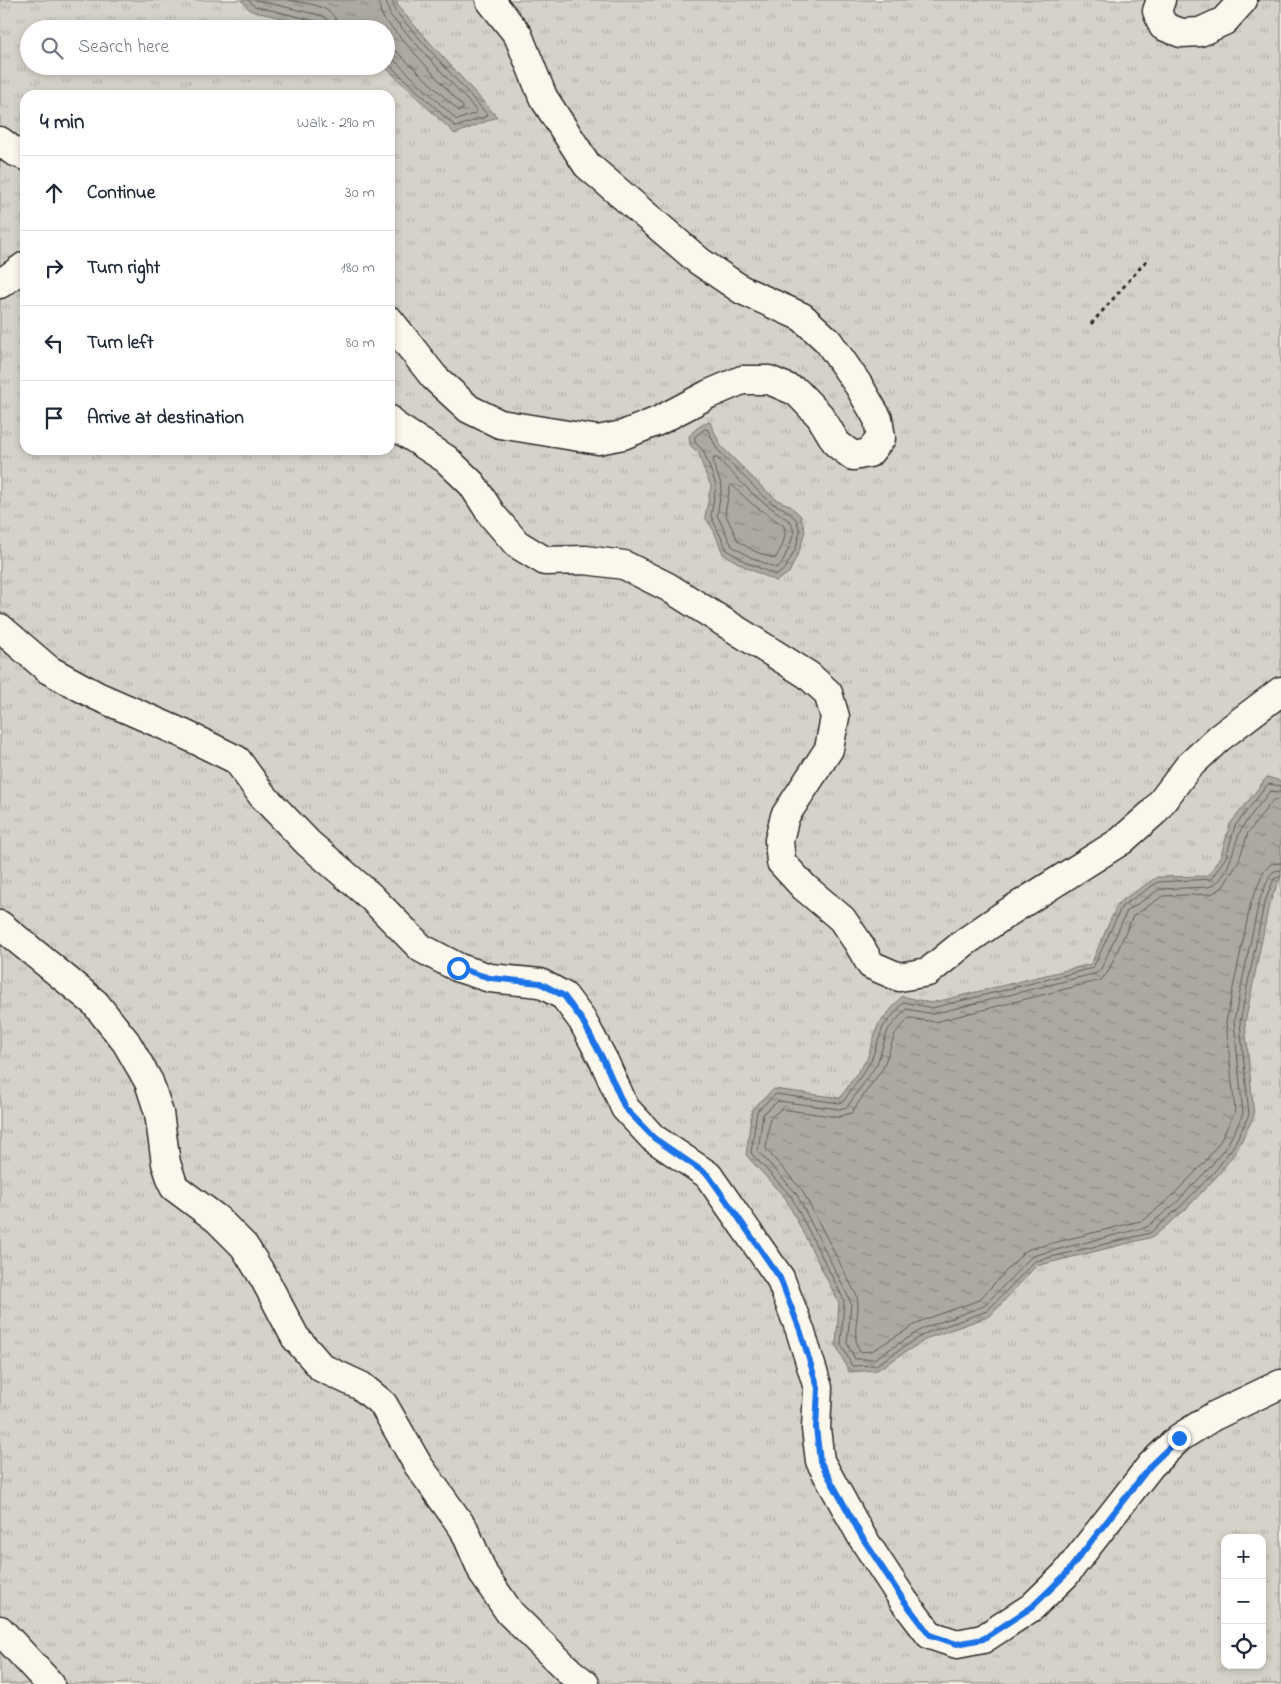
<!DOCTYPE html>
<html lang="en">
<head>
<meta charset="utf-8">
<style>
  :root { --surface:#fff; --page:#f2f2f3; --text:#1f2937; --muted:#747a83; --line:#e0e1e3 }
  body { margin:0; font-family:"Indie Flower",sans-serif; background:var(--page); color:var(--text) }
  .controls { position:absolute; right:15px; bottom:15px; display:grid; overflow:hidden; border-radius:10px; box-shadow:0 2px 8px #0003 }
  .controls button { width:45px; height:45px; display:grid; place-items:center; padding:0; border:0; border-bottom:1px solid var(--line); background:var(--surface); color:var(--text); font:25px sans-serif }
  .stop { position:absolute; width:15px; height:15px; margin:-11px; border:4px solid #1a73e8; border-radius:50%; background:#fff }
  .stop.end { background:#1a73e8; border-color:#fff; box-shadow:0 1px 5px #0008 }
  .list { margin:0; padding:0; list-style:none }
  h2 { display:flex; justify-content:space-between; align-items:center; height:65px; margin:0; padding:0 20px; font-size:21px }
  h2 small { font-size:16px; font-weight:400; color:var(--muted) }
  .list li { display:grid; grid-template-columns:32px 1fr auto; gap:15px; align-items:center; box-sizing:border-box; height:75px; padding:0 20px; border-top:1px solid var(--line) }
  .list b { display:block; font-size:19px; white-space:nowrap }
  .list em { font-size:16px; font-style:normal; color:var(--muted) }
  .icon { flex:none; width:28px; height:28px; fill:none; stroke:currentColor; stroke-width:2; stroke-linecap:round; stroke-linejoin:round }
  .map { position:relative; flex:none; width:1281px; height:1684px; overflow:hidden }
  .search { position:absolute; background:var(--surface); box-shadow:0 2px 8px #0003; left:20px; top:20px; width:375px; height:55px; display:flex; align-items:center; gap:12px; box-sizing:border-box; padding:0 18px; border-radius:28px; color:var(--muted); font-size:19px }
  .panel { position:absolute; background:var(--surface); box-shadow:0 2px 8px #0003; left:20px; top:90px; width:375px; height:365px; border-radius:15px }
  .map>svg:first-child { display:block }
  .grass { fill:url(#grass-tufts); stroke:#807e7a; fill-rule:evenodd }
  .water { fill:url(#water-ripples); stroke:#787772 }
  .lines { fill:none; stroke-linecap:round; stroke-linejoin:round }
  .shore { stroke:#5f5d5b; stroke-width:1 }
  .minor-casing { stroke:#2b2b2b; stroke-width:31 }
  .path { stroke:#2b2b2b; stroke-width:3; stroke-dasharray:4 4; stroke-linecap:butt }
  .minor { stroke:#fbf7ec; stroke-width:28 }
  .route { stroke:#1a73e8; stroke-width:6 }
</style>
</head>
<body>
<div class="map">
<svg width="1281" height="1684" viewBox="0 0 1281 1684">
  <defs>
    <pattern id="grass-tufts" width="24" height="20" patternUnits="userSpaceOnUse" patternTransform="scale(1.25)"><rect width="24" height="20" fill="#d5d2c9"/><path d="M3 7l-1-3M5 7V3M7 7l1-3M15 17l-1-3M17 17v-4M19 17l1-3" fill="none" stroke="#b7b4ad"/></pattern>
    <pattern id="water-ripples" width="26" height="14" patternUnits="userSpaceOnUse" patternTransform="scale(1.25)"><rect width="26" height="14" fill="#aca9a2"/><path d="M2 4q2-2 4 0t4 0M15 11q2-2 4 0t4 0" fill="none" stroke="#8c8a84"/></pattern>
  </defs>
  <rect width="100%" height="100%" fill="#f3efe4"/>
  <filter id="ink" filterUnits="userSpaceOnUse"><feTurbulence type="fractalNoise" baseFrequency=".02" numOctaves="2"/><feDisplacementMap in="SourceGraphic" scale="10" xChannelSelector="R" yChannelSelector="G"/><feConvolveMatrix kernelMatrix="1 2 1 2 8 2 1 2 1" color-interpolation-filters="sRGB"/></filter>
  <g filter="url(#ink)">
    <path class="grass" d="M0,0H1281V1684H0ZM29,29H386V66H29ZM25,95H390V450H25ZM1225,1538H1262V1665H1225Z"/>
    <g class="water">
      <path d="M241,0H396L399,8L497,117L455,134L384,66H386V29H329L251,11Z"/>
      <path d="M710,422L721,446L764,489L777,500L789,505L800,515L805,531L800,549L789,573L776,581L745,567L723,554L714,531L705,517L711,486L704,470L699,454L690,445L689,436C696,429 700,424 710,422Z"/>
      <path d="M1267,777L1281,781V876L1269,905L1245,1023L1254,1116L1237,1150L1219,1174L1185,1210L1153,1237L1036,1266L990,1316L928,1338L877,1370L849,1372L836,1345L839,1303L786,1199L746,1155L752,1109L774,1089L840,1098L867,1059L878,1025L902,996L931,1003L1091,964L1118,903L1157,877L1208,876L1221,855L1230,824Z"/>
    </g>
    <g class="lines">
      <g class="shore">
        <path d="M248,0L254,6L320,22L323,24L324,29"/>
        <path d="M256,0L323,16L329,21L330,29"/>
        <path d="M288,0C306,4 337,4 338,29"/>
        <path d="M378,0L381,13L384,19L463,107V110L459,111L397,52L386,48"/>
        <path d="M386,0L390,15L476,110V113L457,120L392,58L386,55"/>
        <path d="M386,62L456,127L487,116L486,113L395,11L392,0"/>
        <path d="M705,429L708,430L717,449L760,493L774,504L786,510L796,519L800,531L796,548L785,569L777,575L747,563L727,550L711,516L716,485L704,452L695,442V437Z"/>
        <path d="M714,458H717L756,497L791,522L794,532L790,545L781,565L776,568L750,557L732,546L717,515L722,486L714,466Z"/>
        <path d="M732,485L752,504L784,526C788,537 780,550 775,559L754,551L738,541L725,513L730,487Z"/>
        <path d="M1281,786L1268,784L1235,826L1226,857L1211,879L1158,882L1122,906L1093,968L932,1008L904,1002L883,1027L871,1061L843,1102L839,1103L776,1094L757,1111L751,1153L791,1196L844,1300L841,1344L852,1366L876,1365L926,1333L987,1311L1035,1261L1150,1233L1181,1206L1215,1171L1233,1147L1249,1115L1240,1022L1264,904L1274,879L1281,876"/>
        <path d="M1281,792L1270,791C1261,803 1250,815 1242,828C1233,843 1230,882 1208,887L1160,889L1127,911L1101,969L1097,973L933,1014L906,1009L888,1030L877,1064L847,1107L839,1109L778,1101L763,1114L758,1151L796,1193L849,1298L851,1304L847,1343L855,1359H874L924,1328L984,1306L1032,1256L1147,1227L1177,1202L1210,1167L1228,1144L1243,1114L1234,1021L1259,901L1270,875L1274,871L1281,870"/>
        <path d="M1281,799L1273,800L1248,833L1238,863L1222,888L1211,894L1163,896L1133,916L1108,972L1101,980L935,1022L909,1018L895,1034L883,1068L851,1113L838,1117L781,1109L770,1118L766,1149L802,1190L857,1296C861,1316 850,1333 860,1352L872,1351L921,1321L979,1300L1023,1253L1029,1249L1144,1220L1172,1196L1205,1162L1221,1140L1235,1112L1226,1022L1251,902L1264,871L1271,864L1281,863"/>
      </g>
      <defs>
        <g id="minor">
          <path d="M1161,0L1157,11L1163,26L1181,33L1200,32L1224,21L1243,0"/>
          <path d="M0,141L13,151L25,156"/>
          <path d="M0,284L25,266"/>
          <path d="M390,321L434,377L469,409L500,424L598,440L623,435L658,421L709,394L742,380H769L797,392L820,416L837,444L853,456L869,453L881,438L878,419L859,386L828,341L802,317L742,290L699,261L587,165L543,97L518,35L490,0"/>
          <path d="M390,420L395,426L446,459L472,484L492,515L517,544L545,561L585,560L624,565L668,587L808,675L828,693L835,717L829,749L785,816L779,840L781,862L804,887L842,919L857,941L871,965L899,977L928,972L965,942L1004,915L1121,841L1154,812L1188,767L1219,738L1281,691"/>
          <path d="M0,628L49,670L97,696L184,734L237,760L262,795L308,843L370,896L421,948L459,968L490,978L540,983L564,996L582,1020L604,1061L625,1108L653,1138L708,1175L780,1278L800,1330L818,1388L816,1429L820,1461L862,1537L904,1601L930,1635L957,1644L983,1639L1032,1607L1065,1575L1151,1465L1179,1438L1214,1416L1281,1384"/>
          <path d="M0,925L95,1003L126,1042L149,1082L159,1113L166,1163L174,1187L217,1219L244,1246L264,1278L295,1337L322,1368L361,1386L383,1404L418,1465L464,1529L484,1575L510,1613L570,1672L585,1684"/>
          <path d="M0,1630L50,1684"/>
        </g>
      </defs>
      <use href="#minor" class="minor-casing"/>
      <path class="path" d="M1091,324L1147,260"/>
      <use href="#minor" class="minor"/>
    </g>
  </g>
  <g class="lines" filter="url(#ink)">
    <path class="route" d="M458,968L490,978L540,983L564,996L582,1020L604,1061L625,1108L654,1138L708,1175L733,1210L780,1278L800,1330L818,1388L816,1428L820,1461L862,1537L904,1601L930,1635L957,1644L983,1639L1032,1607L1065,1575L1151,1465L1179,1438"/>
  </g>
</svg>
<div class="controls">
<button>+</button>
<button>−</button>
<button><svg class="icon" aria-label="locate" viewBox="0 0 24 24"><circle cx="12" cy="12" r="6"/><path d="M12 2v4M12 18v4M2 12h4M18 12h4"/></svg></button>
</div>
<div class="stop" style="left:458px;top:968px"></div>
<div class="stop end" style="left:1179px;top:1438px"></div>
<div class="search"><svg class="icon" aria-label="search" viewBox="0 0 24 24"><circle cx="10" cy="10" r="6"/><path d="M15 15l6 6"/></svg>Search here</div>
<section class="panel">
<h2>4 min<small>Walk · 290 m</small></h2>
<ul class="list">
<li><svg class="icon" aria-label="ahead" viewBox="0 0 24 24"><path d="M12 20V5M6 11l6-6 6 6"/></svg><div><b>Continue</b></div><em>30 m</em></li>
<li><svg class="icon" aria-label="right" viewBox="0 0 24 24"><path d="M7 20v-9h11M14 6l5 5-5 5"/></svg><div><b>Turn right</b></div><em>180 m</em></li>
<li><svg class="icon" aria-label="left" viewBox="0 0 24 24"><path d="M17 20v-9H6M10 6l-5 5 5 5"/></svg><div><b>Turn left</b></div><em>80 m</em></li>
<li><svg class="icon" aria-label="arrive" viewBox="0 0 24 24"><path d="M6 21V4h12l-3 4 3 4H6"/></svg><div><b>Arrive at destination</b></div></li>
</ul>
</section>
</div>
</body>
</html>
